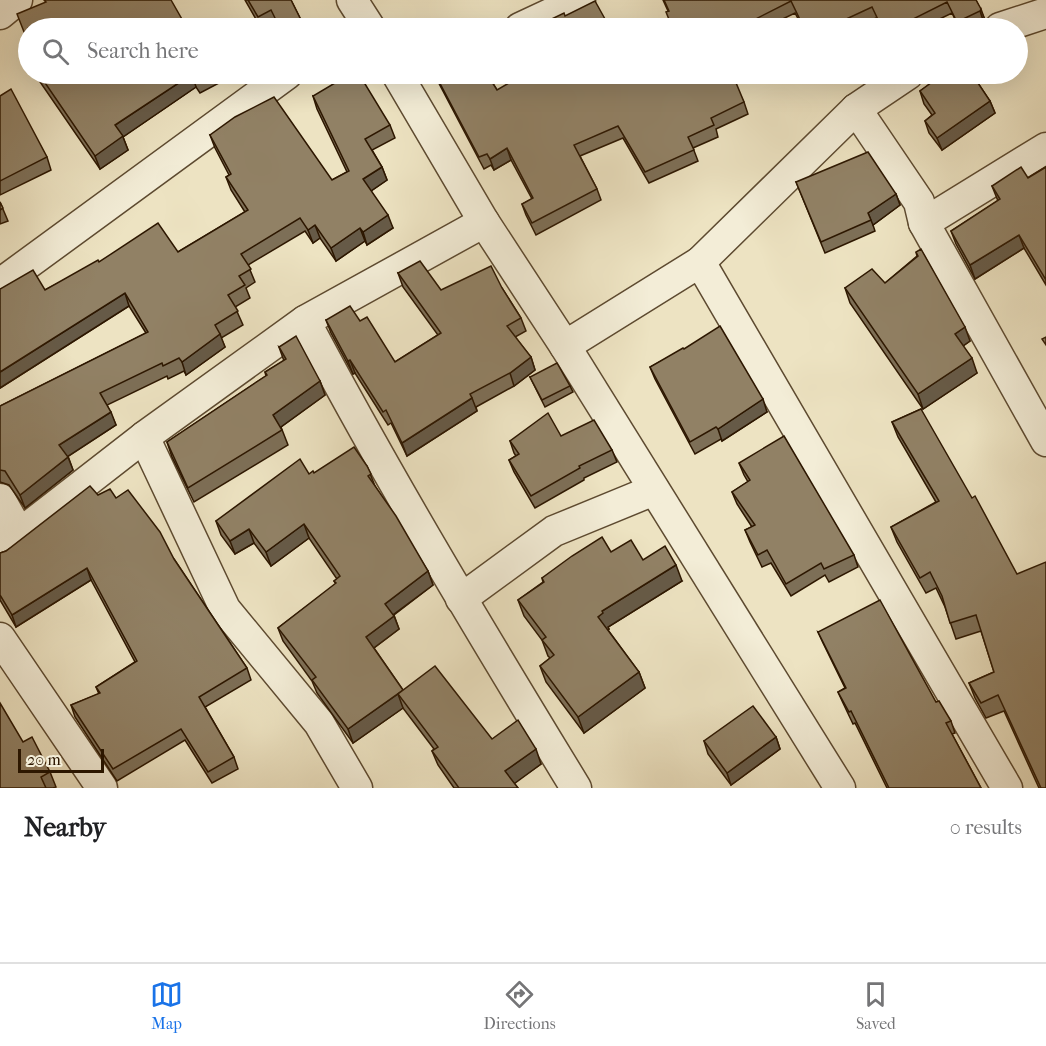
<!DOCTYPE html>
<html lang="en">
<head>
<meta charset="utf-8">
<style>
  :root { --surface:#fff; --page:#f2f2f2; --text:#202124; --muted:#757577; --line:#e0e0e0; --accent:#1a73e8 }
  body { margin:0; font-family:"IM FELL French Canon",serif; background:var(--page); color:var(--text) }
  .scale { position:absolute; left:18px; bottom:15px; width:86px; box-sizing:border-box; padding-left:6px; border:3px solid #2d1700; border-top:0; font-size:16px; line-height:21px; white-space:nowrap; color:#2d1700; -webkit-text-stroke:4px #f3edd7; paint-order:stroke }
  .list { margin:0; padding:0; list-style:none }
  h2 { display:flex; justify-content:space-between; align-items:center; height:78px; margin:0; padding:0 24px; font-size:26px }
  h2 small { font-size:20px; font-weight:400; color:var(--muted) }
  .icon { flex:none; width:33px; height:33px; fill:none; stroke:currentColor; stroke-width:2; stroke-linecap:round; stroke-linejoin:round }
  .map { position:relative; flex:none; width:1046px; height:788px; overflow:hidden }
  .search { position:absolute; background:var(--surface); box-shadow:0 6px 24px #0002; left:18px; right:18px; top:18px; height:66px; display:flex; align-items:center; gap:15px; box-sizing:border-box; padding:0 21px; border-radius:33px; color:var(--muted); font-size:22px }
  .sheet { height:174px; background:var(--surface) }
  nav { display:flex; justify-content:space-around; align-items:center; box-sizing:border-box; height:84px; border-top:2px solid var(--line); background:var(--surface); font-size:16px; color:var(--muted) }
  nav a { display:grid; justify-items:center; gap:3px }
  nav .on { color:var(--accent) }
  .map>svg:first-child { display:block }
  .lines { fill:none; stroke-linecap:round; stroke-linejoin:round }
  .minor-casing { stroke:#5d4a30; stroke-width:33 }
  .minor { stroke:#f3edd7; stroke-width:30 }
  .wall { fill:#7d6f57; stroke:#2d1700; stroke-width:1.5 }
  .shaded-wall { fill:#665a47; stroke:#2d1700; stroke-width:1.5 }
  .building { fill:#918165; stroke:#2d1700; stroke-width:1.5 }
</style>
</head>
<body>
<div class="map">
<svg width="1046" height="788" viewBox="0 0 1046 788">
  <rect width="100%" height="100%" fill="#ede3c2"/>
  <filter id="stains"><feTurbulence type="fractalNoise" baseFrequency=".00333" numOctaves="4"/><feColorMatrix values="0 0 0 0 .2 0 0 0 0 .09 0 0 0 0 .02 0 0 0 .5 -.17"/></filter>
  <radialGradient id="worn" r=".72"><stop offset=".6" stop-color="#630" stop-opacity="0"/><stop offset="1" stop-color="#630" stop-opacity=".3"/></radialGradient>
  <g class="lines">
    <defs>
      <g id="minor">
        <path d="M352,0L370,28"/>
        <path d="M0,14L17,0"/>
        <path d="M520,28L580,0"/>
        <path d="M1000,28L1046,13"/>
        <path d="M397,74L484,222L565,346L700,262L1007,788"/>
        <path d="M856,109L919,202L924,223L1046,441"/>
        <path d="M924,223L1046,148"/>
        <path d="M700,262L856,109L908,74"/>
        <path d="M0,284L287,74"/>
        <path d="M305,321C389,480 482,634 576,788"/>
        <path d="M565,346L840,788"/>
        <path d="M144,437L225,609L319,723L357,788"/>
        <path d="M0,499L19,533"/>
        <path d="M0,549L144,437L305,321L484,222"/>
        <path d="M461,599L554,531L654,490"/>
        <path d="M0,638L102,788"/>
      </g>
    </defs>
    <use href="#minor" class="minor-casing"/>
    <use href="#minor" class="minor"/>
  </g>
  <g class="wall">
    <path d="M245,0H291L305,28H279L276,23L267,28H261Z"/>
    <path d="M663,0H976L985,20L984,23L972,28H959L952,13L921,28H881L876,18L855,28H803L795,13L764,28H658L670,22L668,11Z"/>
    <path d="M37,74H220L223,81L200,93L196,87L123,137L128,150L100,169L38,79Z"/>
    <path d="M434,74H487L497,90L729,80L744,102L748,114L716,129L718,137L693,148L698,161L649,183L623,138L580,156L597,189L601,200L536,235L526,215L522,204L532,199L511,160L494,170L491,165L484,169Z"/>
    <path d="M925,74H972L990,101L995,113L942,150L929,133L925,121L932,115L924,104L920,91L930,84Z"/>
    <path d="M0,96L47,157L51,170L0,195Z"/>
    <path d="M313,96L390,125L395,138L372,150L382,167L387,180L371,191L393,228L367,245L365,241L336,261L320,238L313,243L305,231L248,265L255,282L246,288L250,298L235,307L243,325L221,338L225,347L186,375L184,371L168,379L167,376L107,405L116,425L68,456L73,470L25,508L9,485L0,482V406L146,333L129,306L0,388V289L45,290L99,262L178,252L245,212L231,190L226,177L229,175L215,148L210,135L332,180L347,172L317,109Z"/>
    <path d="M1046,167V285L1024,248L975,279L956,244L951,231L998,201L992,186L1028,178Z"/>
    <path d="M796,182L896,194L900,205L873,225L875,231L825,253Z"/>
    <path d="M0,202L8,221L0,224Z"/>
    <path d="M916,252L970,341L963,346L977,373L923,409L850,303L845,288L885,283L917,256Z"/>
    <path d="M398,273L441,290L502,288L521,318L526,331L515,337L531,357L535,370L514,386L476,407L477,411L407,456L391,423L388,425L355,373L353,374L331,333L326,320L360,321L395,362L438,335L403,287Z"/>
    <path d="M279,347L320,381L325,395L281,427L288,445L194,502L172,457L167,442L266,376L265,372L284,361Z"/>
    <path d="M684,349L767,412L722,441L721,439L695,454L655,379L650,367Z"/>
    <path d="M530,377L570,386L573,392L545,407Z"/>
    <path d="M921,409L1046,788H1039L1004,711L986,718L975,698L969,683L994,672L981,631L956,639L945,607L936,588L926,593L897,542L891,527L936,502L898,437L892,422Z"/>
    <path d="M561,436L612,450L617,462L584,478V480L535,508L514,472L509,460L516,456L514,453L510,441Z"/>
    <path d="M739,463L854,555L858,567L829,582L825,575L791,596L771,563L762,567L750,542L745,530L752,527L737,504L732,492L748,482L744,475Z"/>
    <path d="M367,466L375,486L428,571L433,585L394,615L399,629L374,648L403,690L492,739L541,764L514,783L518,788H454L438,765L432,751L434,749L403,708L353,743L317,693L312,681L283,641L278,628L336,584L334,581L337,579L309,538L271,566L254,543L235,554L221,535L216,521L309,474Z"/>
    <path d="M98,495L116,498L174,559L247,668L251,680L205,707L234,757L238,769L212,783L185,740L117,781L75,717L71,705L99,694L96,687L135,662L91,580L16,627L0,600V553L6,551Z"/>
    <path d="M611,552L643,560L682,581L608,627L609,629L608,630L639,672L645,688L584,733L546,682L540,666L550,658L548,656L542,640L524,616L518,600L543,582L542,578Z"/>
    <path d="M818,632L936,702L951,721L955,733L952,734L981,788H887L855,723L853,724L843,703L838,692L845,688L823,643Z"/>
    <path d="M776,737L780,749L731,785L708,754L704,741Z"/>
    <path d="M23,742L50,772L56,787L53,788H0Z"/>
  </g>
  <g class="shaded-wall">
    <path d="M981,9L985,20L984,23L980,11Z"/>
    <path d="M192,74L196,87L123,137L128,150L100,169L95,156L115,125Z"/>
    <path d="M990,101L995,113L942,150L937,138Z"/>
    <path d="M507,148L511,160L494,170L490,159Z"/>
    <path d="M382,167L387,180L368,193L363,179Z"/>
    <path d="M896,194L900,205L873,225L868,213Z"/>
    <path d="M388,215L393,228L367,245L363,232Z"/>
    <path d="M315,225L320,238L313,243L308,230Z"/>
    <path d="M360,228L365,241L336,261L331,248Z"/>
    <path d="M1019,235L1024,248L975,279L970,265Z"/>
    <path d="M125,293L129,306L0,388V372Z"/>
    <path d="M965,327L970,341L960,348L955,334Z"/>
    <path d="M220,334L225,347L186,375L182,362Z"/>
    <path d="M531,357L535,370L514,386L510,373Z"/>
    <path d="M972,358L977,373L923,409L918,394Z"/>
    <path d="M350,360L355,373L353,374L348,361Z"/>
    <path d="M320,381L325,395L278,429L273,415Z"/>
    <path d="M472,398L477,411L407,456L402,443Z"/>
    <path d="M763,399L767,412L722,441L718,429Z"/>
    <path d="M111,412L116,425L64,459L59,445Z"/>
    <path d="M68,457L73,470L25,508L20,495Z"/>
    <path d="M304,524L309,538L271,566L266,552Z"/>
    <path d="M249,529L254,543L235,554L230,541Z"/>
    <path d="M676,565L682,581L608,627L609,629L604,633L598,617L602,611Z"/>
    <path d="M87,568L91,580L16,627L12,615Z"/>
    <path d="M428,571L433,585L390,617L385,604Z"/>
    <path d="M394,616L399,629L371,650L366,637Z"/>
    <path d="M639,672L645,688L584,733L578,717Z"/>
    <path d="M398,694L403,708L353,743L348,729Z"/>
    <path d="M776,737L780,749L731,785L727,773Z"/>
    <path d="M536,749L541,764L511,786L505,771Z"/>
  </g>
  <g class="building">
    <path d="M44,0H171L187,28H28V42L26,37L17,14L46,2Z"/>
    <path d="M248,0H291L302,22L289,28H280L271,10L258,17Z"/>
    <path d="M664,0H976L981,9L980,11L957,22L947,2L909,21L912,28H882L872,7L827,28H804L791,1L738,28H658L670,22L666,12L669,11Z"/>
    <path d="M595,1L610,28H533L564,13L565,16Z"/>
    <path d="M194,25L196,28H188Z"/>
    <path d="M39,74H206L195,80L192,74L115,125L123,136L95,156Z"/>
    <path d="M350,74H359L390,125L365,139L382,167L363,179L388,215L363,232L360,228L331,248L315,225L308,230L300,218L241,254L251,269L239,276L245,285L228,295L238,311L215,325L220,334L182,362L179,358L163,366L162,363L100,393L111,412L59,445L68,457L20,495L5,471L0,470V406L148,332L125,293L0,372V289L33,270L45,290L98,260L99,262L158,223L178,252L248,210L226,177L231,174L210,135L235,117L274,97L332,180L349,171L313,96Z"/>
    <path d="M435,74H487L497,90L524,74H726L729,80L734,78L744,102L711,118L714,125L688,137L694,150L645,172L618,126L574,145L597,189L532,223L522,204L533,198L507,148L490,159L487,154L479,157Z"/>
    <path d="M927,74H972L990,101L937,138L925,121L935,113L920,91L932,82Z"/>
    <path d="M11,89L47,157L0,181V96Z"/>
    <path d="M868,152L896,194L868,213L871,220L821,242L796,182Z"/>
    <path d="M1021,167L1028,178L1046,167V280L1019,235L970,265L951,231L1000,199L992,186Z"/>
    <path d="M0,202L3,208L0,210Z"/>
    <path d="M921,249L965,327L955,334L972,358L918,394L845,288L872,269L885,283L918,256L916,252Z"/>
    <path d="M420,261L441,290L491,266L502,288L521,318L507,326L531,357L510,373L470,394L472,398L402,443L386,410L383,412L350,360L348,361L326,320L350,306L360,321L367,317L395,362L441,333L398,273Z"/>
    <path d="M720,326L763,399L718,429L716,427L690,442L650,367L683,348L684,349Z"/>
    <path d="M296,336L320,381L273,415L282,430L188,488L167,442L267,375L265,372L286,359L279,347Z"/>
    <path d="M1046,337V345L1042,339Z"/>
    <path d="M557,363L570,386L542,400L530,377Z"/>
    <path d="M921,409L972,498L975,496L1017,574L1046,562V788H1041L998,695L981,703L969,683L994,672L976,615L950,623L942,596L930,572L920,578L891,527L939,501L892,422Z"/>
    <path d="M548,413L561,436L594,420L612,450L579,466L580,468L531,496L509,460L519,454L510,441Z"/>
    <path d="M784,436L854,555L824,569L821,563L786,584L767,550L758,555L745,530L755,525L732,492L750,480L739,463Z"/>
    <path d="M354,447L367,466L371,474L368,476L396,516L428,571L385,604L394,616L366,637L403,690L348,729L312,680L316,677L278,628L336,583L334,581L340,576L304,524L266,552L249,529L230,541L216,521L300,459L309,474L313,471L314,473Z"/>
    <path d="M90,486L98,495L110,489L116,498L128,490L160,532L174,559L247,668L199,697L234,757L208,772L181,729L113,769L71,705L100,693L96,687L137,661L87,568L12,615L0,595V553L6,551Z"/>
    <path d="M602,537L611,552L631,540L643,560L665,546L676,565L602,611L603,613L598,617L639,672L578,717L540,666L554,655L542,640L546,637L518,600L544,582L542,578L572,556Z"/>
    <path d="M880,600L936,702L939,701L951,721L946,723L981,788H889L851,711L849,712L838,692L846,688L818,632Z"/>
    <path d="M435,666L492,739L518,720L536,749L505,771L518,788H459L432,751L438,747L398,694Z"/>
    <path d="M0,703L23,742L32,737L50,772L41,777L46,788H0Z"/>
    <path d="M753,706L776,737L727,773L704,741Z"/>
  </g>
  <rect width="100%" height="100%" filter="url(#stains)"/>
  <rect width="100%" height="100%" fill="url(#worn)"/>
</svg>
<div class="scale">20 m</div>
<div class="search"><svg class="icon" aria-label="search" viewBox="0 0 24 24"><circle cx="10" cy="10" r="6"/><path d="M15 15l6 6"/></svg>Search here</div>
</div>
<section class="sheet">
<h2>Nearby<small>0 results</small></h2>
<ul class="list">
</ul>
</section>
<nav>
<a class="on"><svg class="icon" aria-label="map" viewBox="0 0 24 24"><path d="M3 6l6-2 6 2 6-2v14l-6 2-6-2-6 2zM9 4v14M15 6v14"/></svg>Map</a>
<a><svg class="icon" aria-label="directions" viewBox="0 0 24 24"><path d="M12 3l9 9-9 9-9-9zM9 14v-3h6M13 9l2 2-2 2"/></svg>Directions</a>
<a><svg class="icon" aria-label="saved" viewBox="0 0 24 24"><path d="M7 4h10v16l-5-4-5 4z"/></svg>Saved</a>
</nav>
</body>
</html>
